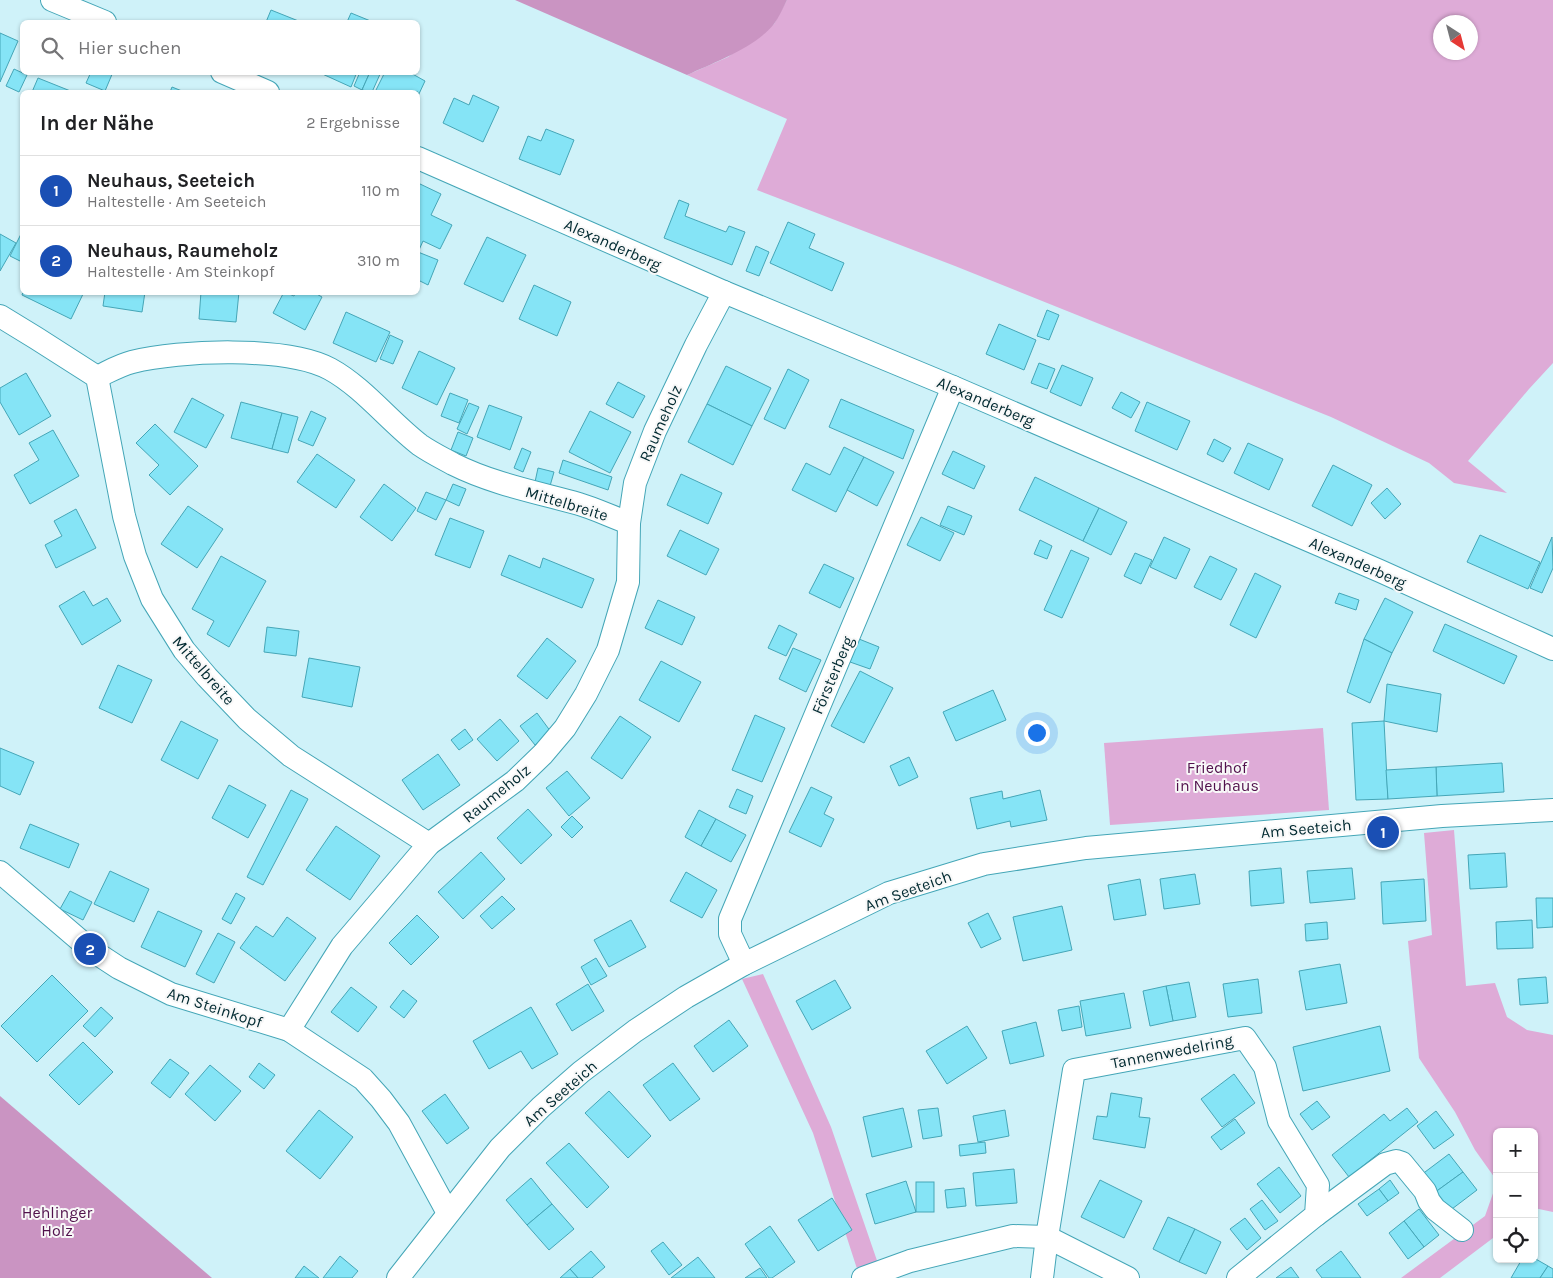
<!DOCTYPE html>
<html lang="de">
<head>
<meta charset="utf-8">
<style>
  :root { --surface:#fff; --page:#f6f6f6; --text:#202124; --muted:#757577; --line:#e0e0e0; --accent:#b82c17 }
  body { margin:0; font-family:Karla,sans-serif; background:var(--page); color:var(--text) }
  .controls { position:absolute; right:15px; bottom:15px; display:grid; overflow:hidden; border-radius:8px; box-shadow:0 1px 4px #0004 }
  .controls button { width:45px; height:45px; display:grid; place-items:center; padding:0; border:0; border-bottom:1px solid var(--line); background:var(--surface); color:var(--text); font:25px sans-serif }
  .compass { position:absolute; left:1433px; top:15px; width:45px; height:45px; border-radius:50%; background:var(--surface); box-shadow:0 1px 4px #0004; rotate:144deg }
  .you { position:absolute; left:1036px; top:732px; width:18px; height:18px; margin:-12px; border:4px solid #fff; border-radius:50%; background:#1a73e8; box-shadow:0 0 0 8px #1a73e833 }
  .badge { display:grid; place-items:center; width:32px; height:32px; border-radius:50%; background:var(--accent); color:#fff; font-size:16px; font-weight:700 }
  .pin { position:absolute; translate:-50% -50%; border:2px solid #fff; box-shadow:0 1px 5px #0006 }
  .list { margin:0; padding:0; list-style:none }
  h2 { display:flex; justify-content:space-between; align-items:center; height:65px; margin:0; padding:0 20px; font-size:21px }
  h2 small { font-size:16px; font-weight:400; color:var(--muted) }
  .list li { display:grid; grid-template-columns:32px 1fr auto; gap:15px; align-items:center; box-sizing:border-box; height:70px; padding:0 20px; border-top:1px solid var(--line) }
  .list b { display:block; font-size:19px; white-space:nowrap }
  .list p { margin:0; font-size:16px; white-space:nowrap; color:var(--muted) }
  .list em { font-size:16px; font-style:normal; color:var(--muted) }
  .icon { flex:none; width:28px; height:28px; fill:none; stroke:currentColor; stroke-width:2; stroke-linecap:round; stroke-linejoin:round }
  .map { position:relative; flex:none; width:1553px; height:1278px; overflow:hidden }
  .search { position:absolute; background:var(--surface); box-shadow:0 1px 4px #0004; left:20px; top:20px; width:400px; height:55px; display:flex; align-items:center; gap:12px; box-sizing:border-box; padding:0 18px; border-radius:8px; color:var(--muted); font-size:19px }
  .panel { position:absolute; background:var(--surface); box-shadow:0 1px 4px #0004; left:20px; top:90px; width:400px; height:205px; border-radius:8px }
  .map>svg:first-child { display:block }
  .green { fill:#deabd7; fill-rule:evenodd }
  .forest { fill:#ca94c2 }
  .building { fill:#85e4f6; stroke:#45a6b7 }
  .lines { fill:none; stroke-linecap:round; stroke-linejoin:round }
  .street-casing { stroke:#44a6b7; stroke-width:24 }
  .street { stroke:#fff; stroke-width:22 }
  .labels { text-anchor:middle; stroke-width:4; stroke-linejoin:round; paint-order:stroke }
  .street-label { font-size:16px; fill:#002930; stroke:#f8f8f8 }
  .park-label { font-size:16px; fill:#51114c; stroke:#f8f8f8 }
</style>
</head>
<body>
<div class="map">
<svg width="1553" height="1278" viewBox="0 0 1553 1278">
  <rect width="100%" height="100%" fill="#cff2f9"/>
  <g class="green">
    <path d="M787,0H1553V363L1529,389L1468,461L1507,493L1454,483L1429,463L1331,417L955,266L757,190L787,119L687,75L728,57L774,24ZM1440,22H1470V52H1440Z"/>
    <path d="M1323,728L1329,810L1110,825L1104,743Z"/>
    <path d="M1454,830L1466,986L1495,983L1507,1017L1527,1030L1553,1035V1212L1534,1208V1132H1497V1181L1475,1150L1455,1112L1419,1058L1408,941L1432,935L1424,833Z"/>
    <path d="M763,974L831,1127L883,1278H860L813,1133L742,979Z"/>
    <path d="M1497,1182V1235L1440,1278H1401L1485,1216Z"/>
  </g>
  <g class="forest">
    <path d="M515,0H787C783,8 779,17 774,24C756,47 713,63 687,75Z"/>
    <path d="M0,1096L212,1278H0Z"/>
  </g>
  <g class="building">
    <path d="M271,10L301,22H266Z"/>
    <path d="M351,13L373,22H347Z"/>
    <path d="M0,33L18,41L0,82Z"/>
    <path d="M14,69L27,75L19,92L6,86Z"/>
    <path d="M91,72H113L105,91L86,83Z"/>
    <path d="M318,72H357L351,87Z"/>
    <path d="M360,72H370L362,90L354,86Z"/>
    <path d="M370,72H381L372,92L362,90Z"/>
    <path d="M385,72H409L425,81L418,96V92H375Z"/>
    <path d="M38,78L73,92H32Z"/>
    <path d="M172,87L182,91L181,92H170Z"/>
    <path d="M473,95L499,107L483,142L443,123L454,98L469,105Z"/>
    <path d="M546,129L574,140L560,175L519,159L528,136L541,141Z"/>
    <path d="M418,183L441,194L431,215L452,225L440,249L423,241L419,250L418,249Z"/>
    <path d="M679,200L689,204L685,216L726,232L729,226L745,232L732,265L664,238Z"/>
    <path d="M788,222L815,234L809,248L844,263L832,291L770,263Z"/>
    <path d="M0,234L16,243L0,271Z"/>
    <path d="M21,234L22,235V262L10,256Z"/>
    <path d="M487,237L526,255L503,302L464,284Z"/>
    <path d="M756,246L769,252L759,276L746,271Z"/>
    <path d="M418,252L438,260L428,285L418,280Z"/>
    <path d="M534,285L571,302L557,336L519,319Z"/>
    <path d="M23,292H84L71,319L22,295Z"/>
    <path d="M105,292H145L142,312L103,306Z"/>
    <path d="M201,292H239L236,322L199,319Z"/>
    <path d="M284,292L294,296L296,292H313L322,297L305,330L273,313Z"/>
    <path d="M1047,310L1059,315L1049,340L1037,336Z"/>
    <path d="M346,312L390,332L376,362L333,343Z"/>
    <path d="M999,324L1036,340L1024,370L986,354Z"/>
    <path d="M390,335L403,341L393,364L380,359Z"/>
    <path d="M419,351L455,368L437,405L402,388Z"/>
    <path d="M1039,363L1055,369L1047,389L1031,383Z"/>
    <path d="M1062,365L1093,378L1081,406L1050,392Z"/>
    <path d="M726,366L771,388L752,426L707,404Z"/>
    <path d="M788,369L809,380L785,429L764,419Z"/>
    <path d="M26,373L51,416L19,435L0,402V388Z"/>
    <path d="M618,382L645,396L633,418L606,404Z"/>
    <path d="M1121,392L1140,402L1131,418L1112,408Z"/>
    <path d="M450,393L468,400L459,423L441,416Z"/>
    <path d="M192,398L224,415L206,448L174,432Z"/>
    <path d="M841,399L914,430L903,459L829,427Z"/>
    <path d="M241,402L282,413L272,449L231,438Z"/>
    <path d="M1147,402L1190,421L1177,450L1135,431Z"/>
    <path d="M469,403L479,407L467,434L457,429Z"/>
    <path d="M707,404L752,426L733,465L688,442Z"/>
    <path d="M489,405L522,417L510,450L477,437Z"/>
    <path d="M311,411L326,418L313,446L298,440Z"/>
    <path d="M590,411L631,432L610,473L569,452Z"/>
    <path d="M282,413L298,417L288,453L272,449Z"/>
    <path d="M155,424L198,466L170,495L149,475L159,465L136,443Z"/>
    <path d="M53,430L79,476L30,504L14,475L39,460L29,443Z"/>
    <path d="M458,432L473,438L466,456L451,450Z"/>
    <path d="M1214,439L1231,448L1223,462L1207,454Z"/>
    <path d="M1248,443L1283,459L1269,490L1234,473Z"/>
    <path d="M844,447L864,457L836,512L792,490L806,463L830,475Z"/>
    <path d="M522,448L531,452L523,472L514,468Z"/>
    <path d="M953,451L985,466L974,489L942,474Z"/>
    <path d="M317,454L355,480L336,508L297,482Z"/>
    <path d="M864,457L894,472L877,506L847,490Z"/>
    <path d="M563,460L612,477L608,490L559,473Z"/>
    <path d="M1333,465L1372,485L1352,526L1312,506Z"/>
    <path d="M538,468L554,472L550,486L535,482Z"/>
    <path d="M681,474L722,493L708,524L667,505Z"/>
    <path d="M1035,477L1099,508L1083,541L1019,510Z"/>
    <path d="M384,484L416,508L392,541L360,517Z"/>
    <path d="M453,484L466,489L459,506L446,500Z"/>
    <path d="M1387,488L1401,504L1385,519L1371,503Z"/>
    <path d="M426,492L446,500L436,520L417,511Z"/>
    <path d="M188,506L223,529L197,568L161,544Z"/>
    <path d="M948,506L972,516L964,535L940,525Z"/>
    <path d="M1099,508L1127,522L1111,555L1083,541Z"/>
    <path d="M76,509L96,548L56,568L45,545L62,536L54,521Z"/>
    <path d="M921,517L954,533L940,561L907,545Z"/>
    <path d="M450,518L484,531L470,568L435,555Z"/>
    <path d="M680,530L719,549L706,575L667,556Z"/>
    <path d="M1480,535L1540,562L1528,589L1467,562Z"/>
    <path d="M1164,537L1190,549L1176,579L1150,567Z"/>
    <path d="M1552,537L1553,568L1542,593L1530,588Z"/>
    <path d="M1040,540L1052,546L1047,559L1034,554Z"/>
    <path d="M1071,550L1089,558L1062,618L1044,610Z"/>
    <path d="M1135,553L1152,560L1141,584L1124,576Z"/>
    <path d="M509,555L540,568L543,558L594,579L582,608L501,575Z"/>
    <path d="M221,556L266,581L229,647L207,634L214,621L192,609Z"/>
    <path d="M1210,556L1237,569L1221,600L1194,587Z"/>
    <path d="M824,564L854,578L840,608L809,593Z"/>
    <path d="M1255,573L1281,586L1256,638L1230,625Z"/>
    <path d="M84,591L93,606L107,598L121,621L82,645L59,606Z"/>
    <path d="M1339,593L1359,600L1356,610L1335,603Z"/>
    <path d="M1385,598L1413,612L1392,653L1364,639Z"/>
    <path d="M658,600L695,617L682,645L645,628Z"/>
    <path d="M1445,624L1517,656L1504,684L1433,651Z"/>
    <path d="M779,625L797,634L786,656L768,648Z"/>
    <path d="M267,627L299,631L296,656L264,652Z"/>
    <path d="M547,638L576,661L547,699L517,676Z"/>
    <path d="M859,639L879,647L870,669L850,662Z"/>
    <path d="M1364,639L1392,653L1370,703L1347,692Z"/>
    <path d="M793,648L821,660L806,692L779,679Z"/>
    <path d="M309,658L360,667L352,707L302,697Z"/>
    <path d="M661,661L701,682L679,722L639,700Z"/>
    <path d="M118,665L152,680L132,723L99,708Z"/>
    <path d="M860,671L893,688L864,743L831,726Z"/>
    <path d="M1387,684L1441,694L1437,732L1384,721Z"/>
    <path d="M993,690L1006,720L956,741L943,712Z"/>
    <path d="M537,713L551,732L535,745L520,726Z"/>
    <path d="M755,715L785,728L762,782L732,770Z"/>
    <path d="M620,716L651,737L622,779L591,758Z"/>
    <path d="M500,719L519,741L497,761L477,739Z"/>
    <path d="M181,721L218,740L198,779L161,760Z"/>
    <path d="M1384,721L1388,799L1356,800L1352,723Z"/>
    <path d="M465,729L473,740L459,750L451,740Z"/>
    <path d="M0,748L34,762L20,795L0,786Z"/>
    <path d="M438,754L460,785L423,810L402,780Z"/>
    <path d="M909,757L918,777L899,786L890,766Z"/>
    <path d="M1502,763L1504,792L1437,796L1436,767Z"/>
    <path d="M1436,767L1437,796L1388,799L1386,770Z"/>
    <path d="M567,771L590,798L569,816L546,788Z"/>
    <path d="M229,785L266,805L248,838L212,818Z"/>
    <path d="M811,787L832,797L824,814L834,819L821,847L789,832Z"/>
    <path d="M737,789L753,796L746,814L729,807Z"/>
    <path d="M291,790L308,799L263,885L247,877Z"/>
    <path d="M1040,790L1047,820L1011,827L1010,821L977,829L970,798L1002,791L1003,799Z"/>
    <path d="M528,809L552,835L521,864L497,838Z"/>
    <path d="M699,810L716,819L701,846L685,837Z"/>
    <path d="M572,816L583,827L572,838L561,827Z"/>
    <path d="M716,819L746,835L731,862L701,846Z"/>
    <path d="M30,824L79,844L69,868L20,848Z"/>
    <path d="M336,826L380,856L350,900L306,870Z"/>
    <path d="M481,852L505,879L463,919L438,892Z"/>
    <path d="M1505,853L1507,887L1470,889L1468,855Z"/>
    <path d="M1281,868L1284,903L1251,906L1249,871Z"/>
    <path d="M1352,868L1355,899L1310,903L1307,871Z"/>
    <path d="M110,871L149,889L134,922L94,904Z"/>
    <path d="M686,872L717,890L702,918L670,901Z"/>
    <path d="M1195,874L1200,904L1164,909L1160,879Z"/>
    <path d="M1140,879L1146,915L1114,920L1108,885Z"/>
    <path d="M1424,879L1426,921L1383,924L1381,882Z"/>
    <path d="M70,891L92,902L83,920L60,909Z"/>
    <path d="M236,893L245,898L231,924L222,919Z"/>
    <path d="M502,896L515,909L492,929L480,916Z"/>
    <path d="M1536,898H1553V927L1537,928Z"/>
    <path d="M1062,906L1072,950L1023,961L1013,917Z"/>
    <path d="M158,911L202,931L185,967L141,947Z"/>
    <path d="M988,913L1001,939L981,948L968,923Z"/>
    <path d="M417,915L439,937L411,965L389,943Z"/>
    <path d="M287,917L316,938L285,981L240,948L256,926L273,937Z"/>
    <path d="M631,920L646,947L609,967L594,940Z"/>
    <path d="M1532,920L1533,948L1497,949L1496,922Z"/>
    <path d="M1327,922L1328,939L1306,941L1305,924Z"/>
    <path d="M218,933L235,942L214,983L196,974Z"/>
    <path d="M596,958L607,976L591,985L581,967Z"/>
    <path d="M1340,964L1347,1003L1306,1010L1299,971Z"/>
    <path d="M52,975L88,1011L37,1062L1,1026Z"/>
    <path d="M1546,977L1548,1003L1520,1005L1518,979Z"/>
    <path d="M1258,979L1262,1013L1228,1017L1223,984Z"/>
    <path d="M835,980L851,1008L812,1030L796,1001Z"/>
    <path d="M1189,982L1196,1017L1173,1021L1166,986Z"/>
    <path d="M588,984L604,1011L572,1031L556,1004Z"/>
    <path d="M1166,986L1173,1021L1150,1026L1143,991Z"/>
    <path d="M351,987L377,1007L358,1032L331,1012Z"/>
    <path d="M403,990L417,1001L404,1018L390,1007Z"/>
    <path d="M1124,993L1131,1028L1086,1036L1080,1001Z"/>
    <path d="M1079,1006L1082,1027L1062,1031L1058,1010Z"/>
    <path d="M101,1007L113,1018L95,1037L83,1026Z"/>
    <path d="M531,1007L558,1054L532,1069L521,1051L489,1069L473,1041Z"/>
    <path d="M729,1020L748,1046L713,1072L694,1046Z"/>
    <path d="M1036,1022L1044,1056L1010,1064L1002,1031Z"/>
    <path d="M967,1026L987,1058L947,1084L926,1051Z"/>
    <path d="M1380,1026L1390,1071L1303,1091L1293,1047Z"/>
    <path d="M83,1042L113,1072L79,1105L49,1075Z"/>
    <path d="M170,1059L189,1073L170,1098L151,1083Z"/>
    <path d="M259,1063L275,1075L264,1089L249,1077Z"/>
    <path d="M673,1063L700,1099L670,1121L643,1085Z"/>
    <path d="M210,1065L241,1091L215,1121L185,1094Z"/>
    <path d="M1234,1074L1255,1103L1222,1127L1201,1099Z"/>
    <path d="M609,1091L651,1136L628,1158L585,1113Z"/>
    <path d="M1111,1093L1142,1098L1139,1117L1150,1118L1145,1148L1093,1139L1097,1116L1107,1117Z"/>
    <path d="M445,1094L469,1128L447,1144L422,1111Z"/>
    <path d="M1317,1101L1330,1117L1312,1130L1300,1114Z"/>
    <path d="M903,1108L912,1147L872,1157L863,1117Z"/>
    <path d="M938,1108L942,1136L923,1139L918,1110Z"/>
    <path d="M1407,1108L1418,1122L1349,1177L1332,1155L1384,1114L1390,1121Z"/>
    <path d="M319,1110L353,1137L320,1179L286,1151Z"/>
    <path d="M1005,1110L1009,1136L978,1142L973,1116Z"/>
    <path d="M1436,1111L1454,1135L1434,1149L1417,1126Z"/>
    <path d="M1235,1119L1245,1133L1221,1150L1211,1137Z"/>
    <path d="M985,1142L986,1153L960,1156L959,1145Z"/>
    <path d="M569,1143L609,1187L587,1208L546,1163Z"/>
    <path d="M1449,1154L1463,1172L1434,1193L1421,1175Z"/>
    <path d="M1279,1167L1301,1196L1280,1213L1257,1184Z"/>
    <path d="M1014,1169L1017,1203L976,1206L973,1173Z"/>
    <path d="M1463,1172L1477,1190L1448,1212L1434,1193Z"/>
    <path d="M531,1178L552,1204L527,1225L506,1200Z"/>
    <path d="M1100,1180L1142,1201L1124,1238L1081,1217Z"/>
    <path d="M1390,1180L1399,1193L1388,1201L1379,1189Z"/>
    <path d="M906,1181L916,1212L875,1224L866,1194Z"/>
    <rect x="916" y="1182" width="18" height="30"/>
    <path d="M964,1188L966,1206L947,1208L945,1190Z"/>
    <path d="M1379,1189L1388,1201L1367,1216L1358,1204Z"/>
    <path d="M832,1198L852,1230L818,1251L798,1220Z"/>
    <path d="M1262,1200L1278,1221L1265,1230L1250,1209Z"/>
    <path d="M552,1204L574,1229L549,1250L527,1225Z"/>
    <path d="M1419,1209L1439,1235L1424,1247L1404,1221Z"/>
    <path d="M1168,1217L1195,1229L1179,1262L1153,1249Z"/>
    <path d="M1245,1218L1261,1238L1247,1250L1230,1229Z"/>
    <path d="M1404,1221L1424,1247L1408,1259L1389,1233Z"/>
    <path d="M770,1226L795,1262L772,1278H769L745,1244Z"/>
    <path d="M1195,1229L1221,1242L1206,1274L1179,1262Z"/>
    <path d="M663,1242L682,1265L669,1275L651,1251Z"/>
    <path d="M591,1251L605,1267L592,1278H578L570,1269Z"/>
    <path d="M1341,1251L1361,1278H1322L1316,1270Z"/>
    <path d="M340,1256L358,1271L352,1278H323Z"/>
    <path d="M698,1257L715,1278H671Z"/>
    <path d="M1534,1258L1548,1266L1540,1278H1511L1522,1259H1534Z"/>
    <path d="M304,1266L319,1278H295Z"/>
    <path d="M1548,1266L1553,1269V1278H1540Z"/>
    <path d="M1291,1267L1299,1278H1276Z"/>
    <path d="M760,1268L767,1278H745Z"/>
    <path d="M570,1269L578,1278H560Z"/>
  </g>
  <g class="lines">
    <defs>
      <g id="street">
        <path d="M52,0L105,22"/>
        <path d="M222,72L268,92"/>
        <path d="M418,158L724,292L953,387L1380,571L1553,649"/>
        <path d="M0,316L36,338L97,377L124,516L135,556L152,599L184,650L207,677L247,719L291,756L429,844"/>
        <path d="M97,377C108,372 120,365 132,362C180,350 287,346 330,369C363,387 390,422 420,445C430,452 442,458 453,464C493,484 536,492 579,504C596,509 612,517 629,523"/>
        <path d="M0,872L90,949L119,968L171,994L289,1030L363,1079L381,1099L399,1123L448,1213"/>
        <path d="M744,964L730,934V919L953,387"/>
        <path d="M289,1030L342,946L429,844L515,781L543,754L565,728L586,694L608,650L628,582L629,523L635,483L655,431L696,345L724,292"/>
        <path d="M1316,1215L1385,1164L1396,1161L1402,1163L1425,1191L1429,1201L1435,1209L1462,1230"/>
        <path d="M398,1278L500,1148L541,1107L581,1072L635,1031L686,997L744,964L889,893L984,864L1086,848L1442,816L1553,810"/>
        <path d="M863,1278L910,1261L1013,1236L1047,1237L1128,1278"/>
        <path d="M1042,1278L1047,1237L1074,1070L1245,1038L1265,1067L1279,1121L1318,1185L1316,1215L1238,1278"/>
      </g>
    </defs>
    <use href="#street" class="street-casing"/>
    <use href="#street" class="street"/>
  </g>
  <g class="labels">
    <g class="street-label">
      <text transform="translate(613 244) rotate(24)" y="6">Alexanderberg</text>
      <text transform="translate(986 401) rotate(23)" y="6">Alexanderberg</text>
      <text transform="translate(660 423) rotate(-66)" y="6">Raumeholz</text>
      <text transform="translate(567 503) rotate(17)" y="6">Mittelbreite</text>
      <text transform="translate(1358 562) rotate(24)" y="6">Alexanderberg</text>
      <text transform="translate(204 670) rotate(49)" y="6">Mittelbreite</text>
      <text transform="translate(832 675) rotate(-67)" y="6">Försterberg</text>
      <text transform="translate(496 793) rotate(-39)" y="6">Raumeholz</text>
      <text transform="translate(1306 828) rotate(-5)" y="6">Am Seeteich</text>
      <text transform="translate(908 890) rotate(-20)" y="6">Am Seeteich</text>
      <text transform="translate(215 1007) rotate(18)" y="6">Am Steinkopf</text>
      <text transform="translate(1172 1051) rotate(-11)" y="6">Tannenwedelring</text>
      <text transform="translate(560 1093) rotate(-41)" y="6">Am Seeteich</text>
    </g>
    <g class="park-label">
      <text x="1217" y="773">Friedhof<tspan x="1217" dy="18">in Neuhaus</tspan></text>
      <text x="57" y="1218">Hehlinger<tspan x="57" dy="18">Holz</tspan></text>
    </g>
  </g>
</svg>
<div class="controls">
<button>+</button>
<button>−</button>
<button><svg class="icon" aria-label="locate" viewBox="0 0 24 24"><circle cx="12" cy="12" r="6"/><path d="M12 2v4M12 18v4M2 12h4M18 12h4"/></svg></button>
</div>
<svg class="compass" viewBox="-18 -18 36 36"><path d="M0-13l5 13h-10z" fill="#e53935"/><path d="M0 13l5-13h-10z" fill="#757577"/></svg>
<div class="you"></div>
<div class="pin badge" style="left:1383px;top:832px;background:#1a4fb4">1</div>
<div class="pin badge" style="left:90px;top:949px;background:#1a4fb4">2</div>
<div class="search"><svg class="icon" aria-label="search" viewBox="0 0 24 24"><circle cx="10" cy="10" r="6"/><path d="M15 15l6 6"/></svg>Hier suchen</div>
<section class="panel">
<h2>In der Nähe<small>2 Ergebnisse</small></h2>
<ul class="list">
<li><span class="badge" style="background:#1a4fb4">1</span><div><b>Neuhaus, Seeteich</b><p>Haltestelle · Am Seeteich</p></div><em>110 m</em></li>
<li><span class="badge" style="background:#1a4fb4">2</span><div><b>Neuhaus, Raumeholz</b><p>Haltestelle · Am Steinkopf</p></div><em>310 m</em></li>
</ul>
</section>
</div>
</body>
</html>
